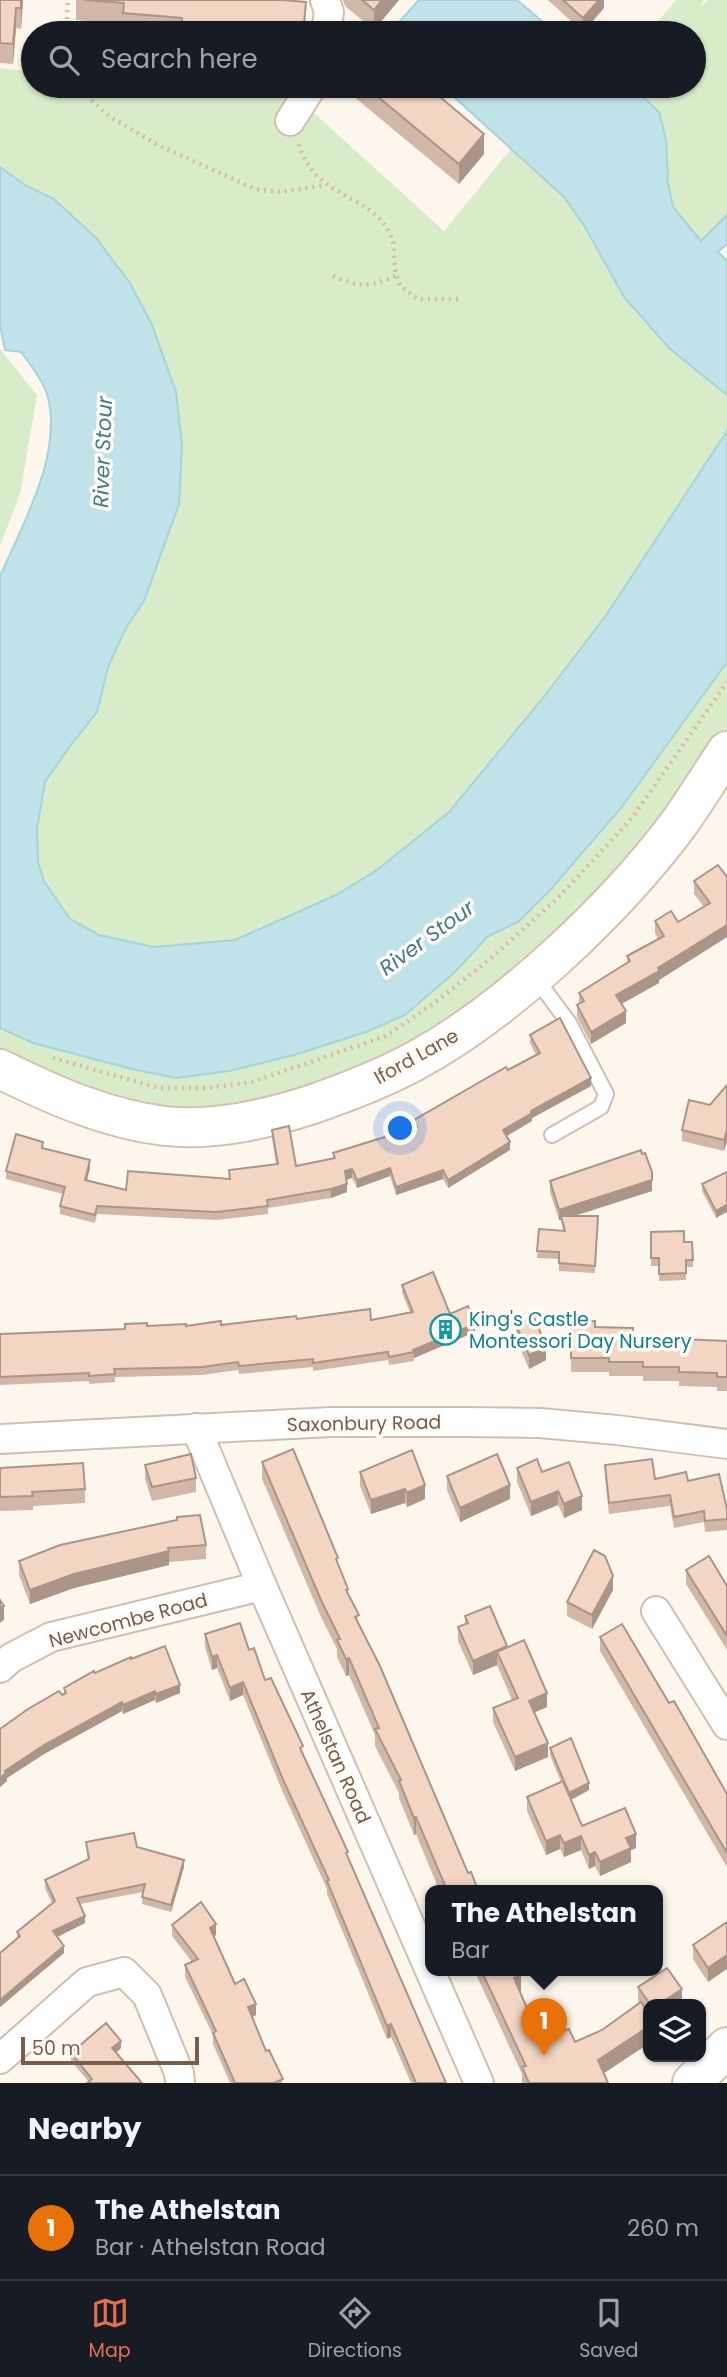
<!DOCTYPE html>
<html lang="en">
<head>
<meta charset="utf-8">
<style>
  :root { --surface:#171b24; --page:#20242c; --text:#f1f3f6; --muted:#9ea1a6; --line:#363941; --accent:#e76f51 }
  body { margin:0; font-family:Poppins,sans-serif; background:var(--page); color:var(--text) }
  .controls { position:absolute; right:21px; bottom:21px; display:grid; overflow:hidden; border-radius:14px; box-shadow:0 2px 5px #0004 }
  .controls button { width:63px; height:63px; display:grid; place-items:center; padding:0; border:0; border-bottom:2px solid var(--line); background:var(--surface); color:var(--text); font:35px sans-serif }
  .scale { position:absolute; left:21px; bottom:18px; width:178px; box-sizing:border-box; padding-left:7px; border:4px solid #7a5c4d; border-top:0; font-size:19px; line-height:24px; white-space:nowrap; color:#7a5c4d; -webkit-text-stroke:5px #fffaf3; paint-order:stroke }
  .you { position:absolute; left:401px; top:1129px; width:24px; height:24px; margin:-18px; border:5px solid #fff; border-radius:50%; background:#1a73e8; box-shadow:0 0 0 10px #1a73e833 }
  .badge { display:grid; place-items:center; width:46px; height:46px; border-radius:50%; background:var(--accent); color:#fff; font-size:23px; font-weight:700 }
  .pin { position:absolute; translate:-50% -58px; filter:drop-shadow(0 2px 4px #0008) }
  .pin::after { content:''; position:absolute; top:37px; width:24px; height:21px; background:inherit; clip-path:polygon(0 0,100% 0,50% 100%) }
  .popup { position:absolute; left:425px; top:1885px; width:238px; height:91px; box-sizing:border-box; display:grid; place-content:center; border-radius:14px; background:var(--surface); filter:drop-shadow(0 2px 5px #0005); font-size:23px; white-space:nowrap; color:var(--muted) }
  .popup b { font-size:26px; color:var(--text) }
  .popup::after { content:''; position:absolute; left:50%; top:100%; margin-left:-14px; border:14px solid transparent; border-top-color:var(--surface) }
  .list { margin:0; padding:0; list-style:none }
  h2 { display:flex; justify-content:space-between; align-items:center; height:91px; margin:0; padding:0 28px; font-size:30px }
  h2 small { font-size:23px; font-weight:400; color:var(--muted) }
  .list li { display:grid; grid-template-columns:46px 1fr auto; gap:21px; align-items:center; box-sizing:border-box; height:105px; padding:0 28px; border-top:2px solid var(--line) }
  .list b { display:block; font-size:26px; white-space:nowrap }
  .list p { margin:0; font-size:23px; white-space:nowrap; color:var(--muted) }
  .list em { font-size:23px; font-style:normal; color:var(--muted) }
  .icon { flex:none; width:38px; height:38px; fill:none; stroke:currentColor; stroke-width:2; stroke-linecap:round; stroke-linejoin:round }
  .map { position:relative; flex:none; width:727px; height:2083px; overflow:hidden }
  .search { position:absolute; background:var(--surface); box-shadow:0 2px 5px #0004; left:21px; right:21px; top:21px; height:77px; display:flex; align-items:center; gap:18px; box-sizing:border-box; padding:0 24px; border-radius:38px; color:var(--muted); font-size:26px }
  .sheet { height:196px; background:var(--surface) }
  nav { display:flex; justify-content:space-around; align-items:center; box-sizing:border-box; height:98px; border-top:2px solid var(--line); background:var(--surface); font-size:19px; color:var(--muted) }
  nav a { display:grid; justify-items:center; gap:4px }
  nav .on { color:var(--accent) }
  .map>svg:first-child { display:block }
  .green { fill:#d8ecc9 }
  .water { fill:#bfe3e8; stroke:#a5d3da; stroke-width:2 }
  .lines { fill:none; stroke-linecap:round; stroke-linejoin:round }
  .lane-casing { stroke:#d1beb0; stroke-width:18 }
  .street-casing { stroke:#d1beb0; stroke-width:32 }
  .secondary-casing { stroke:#d6c0b0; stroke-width:42 }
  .path { stroke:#d9b8a5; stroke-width:4.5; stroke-dasharray:2 5; stroke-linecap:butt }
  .lane { stroke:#fff; stroke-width:14 }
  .street { stroke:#fff; stroke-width:28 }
  .secondary { stroke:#fff; stroke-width:38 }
  .wall { fill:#d1b7a8 }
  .shaded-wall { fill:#aa9588 }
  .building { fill:#f3d5c3; stroke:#aa9588; stroke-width:2 }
  .labels { text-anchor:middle; stroke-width:7; stroke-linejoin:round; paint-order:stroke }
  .street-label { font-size:19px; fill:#7a5c4d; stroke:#fffaf3 }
  .culture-label { font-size:19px; fill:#0d838f; stroke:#fffaf3; text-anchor:start }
  .water-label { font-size:21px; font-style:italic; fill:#437c86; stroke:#fffaf3 }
</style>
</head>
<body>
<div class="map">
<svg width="727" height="2083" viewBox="0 0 727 2083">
  <rect width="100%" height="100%" fill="#fdf6ec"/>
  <g class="green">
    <path d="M676,0H704L700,7L708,0H727V215L701,241L673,207L668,183L666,139L632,86H694V33H648Z"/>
    <path d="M0,68L24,71L33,68V86H310L302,102L444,231L511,149L564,197L585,227L624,297L669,348L727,395V431L607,614L543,698L449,812L377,870L336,895L235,940L154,947L99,935L70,919L44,881L38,862L37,829L45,782L70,746L97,712L108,667L126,628L144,601L179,504L182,445L176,392L152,325L130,283L96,238L54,199L25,185L0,167Z"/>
    <path d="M0,349L37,395L20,494L0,546Z"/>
    <path d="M727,662V751L486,1016L216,1127L0,1069V1028L34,1043L132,1069L176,1078L229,1071L294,1055L366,1032L405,1015L456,971L487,937L518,922L551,889L621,808Z"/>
  </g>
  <g class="water">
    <path d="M419,0H517L556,33H389Z"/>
    <path d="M442,86H632L659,112L666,139L668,183L673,207L701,241L727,215V244L718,252L727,261V395L669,348L624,297L585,227L564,197Z"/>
    <path d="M0,167L25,185L54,199L96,238L130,283L152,325L176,392L182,445L179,504L144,601L126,628L108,667L97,712L70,746L45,782L37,828L38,862L44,881L70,919L99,935L154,947L235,940L336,895L377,870L449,812L543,698L607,614L727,431V662L621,808L551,889L518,922L487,937L456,971L405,1015L366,1032L294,1055L229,1071L176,1078L132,1069L33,1043L0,1028V576C23,524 64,452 47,394C42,379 30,364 21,352L5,350L0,325Z"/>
  </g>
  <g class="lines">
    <defs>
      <path id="lane" d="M534,976L569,1023L606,1094L601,1107L552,1135"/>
      <g id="street">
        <path d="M325,0L329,12L326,33"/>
        <path d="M290,121L312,86"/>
        <path d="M196,1428L262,1586L479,2083"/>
        <path d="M0,1439L331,1422H462L540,1423L617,1430L727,1444"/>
        <path d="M656,1611L727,1725"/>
        <path d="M0,1668L11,1658L51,1637L262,1586"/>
        <path d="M0,2059L87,1982L124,1972L147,1995L179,2073L180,2083"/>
      </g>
      <g id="secondary">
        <path d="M0,1069C53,1095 106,1119 165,1126C214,1131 263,1120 310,1105C345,1093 381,1079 413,1062C508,1011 616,908 680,822C696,799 711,775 727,751"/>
        <path d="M692,2083L727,2047"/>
      </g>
    </defs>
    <use href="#lane" class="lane-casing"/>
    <use href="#street" class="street-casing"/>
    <use href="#secondary" class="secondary-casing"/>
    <g class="path">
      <path d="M66,33L68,0"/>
      <path d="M76,86L109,116L158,145L255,189L282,192L325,185"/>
      <path d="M299,144C313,199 374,193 392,238C395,246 393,257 395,265C395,272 398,279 400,286L418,299H461"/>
      <path d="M333,276C360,288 370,287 397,275"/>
      <path d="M53,1058L159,1088H206L252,1082L386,1036L433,1004L491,958L557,899L632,818L727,682"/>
    </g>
    <use href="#lane" class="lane"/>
    <use href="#street" class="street"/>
    <use href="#secondary" class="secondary"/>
  </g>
  <g class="wall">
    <path d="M0,0H23L21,29L16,28L13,64L0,63Z"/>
    <path d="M76,0H282L306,22L305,33H123V24L76,20Z"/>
    <path d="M343,0H399L374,30L345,6Z"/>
    <path d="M548,0H604V8L583,32Z"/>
    <path d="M341,86H427L484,154L459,184Z"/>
    <path d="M727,877V937L659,980V983L621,1004L626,1023L591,1044L577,1017V1005L579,1004V993L627,963V956L658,939L655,933V921L678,922L704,907L694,894V881Z"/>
    <path d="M530,1035L591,1086L532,1118V1121L507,1136L510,1150L448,1188L443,1179L396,1195L390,1176L357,1188L352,1178L347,1179V1192L331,1198L268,1208V1214L216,1220L97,1214L95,1223L60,1214V1206L63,1194L6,1179V1171L43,1148L90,1168L87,1180L126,1190L229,1179V1170L276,1164L272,1138V1130L296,1166L333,1159V1153L414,1128V1120L536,1055L530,1043Z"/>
    <path d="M727,1085V1141L724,1151L682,1141V1130L710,1105Z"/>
    <path d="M727,1172L716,1218L702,1191V1184Z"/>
    <path d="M550,1181L652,1191L572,1216L598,1223L595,1273L559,1271V1259L537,1258L539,1229L563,1231L561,1220H559L550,1192Z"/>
    <path d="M651,1232L684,1242L693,1260V1267H686V1280L659,1281V1266H651Z"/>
    <path d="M402,1285L450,1314L475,1332L414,1358V1361L389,1365L388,1360L313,1371V1367L239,1374L238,1370L202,1375L115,1377V1382L89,1384V1381L0,1385V1334L125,1329L147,1326L221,1325L297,1319L371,1320L410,1312L402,1293Z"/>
    <path d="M571,1322L595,1327L633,1337L727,1341V1391H717V1387L679,1386V1381H643V1376H609V1372H571Z"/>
    <path d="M516,1325L546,1360L529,1369L516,1339Z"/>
    <path d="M262,1462L338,1563L359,1623L468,1873L478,1890H439L416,1834L414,1835L399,1798V1793L375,1746V1735L349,1675L346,1676L337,1657V1649L321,1617L262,1479Z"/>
    <path d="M145,1465L196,1478V1492L152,1501L145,1479Z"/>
    <path d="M605,1465L655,1479L688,1481L727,1509V1530L705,1532L704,1522L674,1528L670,1506L609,1514L605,1476Z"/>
    <path d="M0,1468L85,1489V1503L33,1506V1510L0,1511Z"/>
    <path d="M517,1468L542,1472L582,1510L564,1518L558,1505L531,1516L517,1482Z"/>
    <path d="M360,1472L425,1499L407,1507L405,1503L371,1514L360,1486Z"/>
    <path d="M447,1476L510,1499L460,1522L447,1490Z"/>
    <path d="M206,1545V1559L169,1562V1565L74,1588L30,1604L19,1575V1561Z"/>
    <path d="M686,1570L727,1586V1650L686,1584Z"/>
    <path d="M613,1590L592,1629L567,1616V1602Z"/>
    <path d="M465,1616L507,1648L547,1707L534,1712L548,1757L515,1771L493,1722V1708L512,1700L497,1665L473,1675L458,1641V1627L465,1624Z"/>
    <path d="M205,1634L249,1650L303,1755L446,2083H411L391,2037L387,2039L327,1894V1889L281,1788L243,1695L230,1701L217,1668L212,1670L205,1647Z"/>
    <path d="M600,1637L727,1794V1867L600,1651Z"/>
    <path d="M131,1659L180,1693L156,1703L155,1700L123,1714L122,1711L44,1754L7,1778V1781L0,1787L62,1695L64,1694V1688L95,1673Z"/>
    <path d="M550,1748L589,1790L571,1800L582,1826L636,1848L631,1850V1862L600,1876L595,1866L589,1869L581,1850L564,1857L560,1849L546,1855L527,1811V1797L561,1782L550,1755Z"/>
    <path d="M86,1842L137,1847L184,1867L171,1912L142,1904L143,1892L80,1904L85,1923L57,1937L64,1953L0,2007V1953L17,1939V1932L52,1903L45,1888V1880L88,1860Z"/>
    <path d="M727,1922L708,1982L693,1959V1945Z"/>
    <path d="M172,1925L216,1935L214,1936L235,1984L256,2015L252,2017L266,2051L283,2083H230L213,2044V2035L185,1977V1965L192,1962L172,1936Z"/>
    <path d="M474,1970H518L520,1992L532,2020L552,2035L575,2042L602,2030L639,2003L638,2001V1987L682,2003L680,2004H648V2044L604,2073L608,2083H522V2074Z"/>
    <path d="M121,2048L89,2082L71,2061V2053Z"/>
  </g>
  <g class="shaded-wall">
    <path d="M21,0H23L21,29Z"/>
    <path d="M382,0H399L374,30V10Z"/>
    <path d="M599,0H604V8L583,32V18Z"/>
    <path d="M306,2L305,33H303Z"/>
    <path d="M16,8V28L13,64V44Z"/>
    <path d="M484,134V154L459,184V164Z"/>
    <path d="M727,925V937L659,980V983L616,1007V995Z"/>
    <path d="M626,1011V1023L591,1044V1032Z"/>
    <path d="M591,1078V1086L532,1118V1121L503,1138V1130L531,1111Z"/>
    <path d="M727,1130V1141L724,1151V1140Z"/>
    <path d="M510,1142V1150L448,1188V1180Z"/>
    <path d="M90,1160V1168L85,1188V1180Z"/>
    <path d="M390,1168V1176L357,1188V1180Z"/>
    <path d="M352,1169V1178L345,1180V1171Z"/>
    <path d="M443,1170V1179L396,1195V1187Z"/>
    <path d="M652,1180V1191L562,1220L561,1216V1220H559V1210Z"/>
    <path d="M347,1184V1192L331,1198V1189Z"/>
    <path d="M727,1205V1212L716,1218V1211Z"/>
    <path d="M475,1324V1332L414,1358L413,1350Z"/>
    <path d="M546,1346V1360L529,1369V1355Z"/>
    <path d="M425,1485V1499L407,1507V1493Z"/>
    <path d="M510,1485V1499L460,1522V1508Z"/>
    <path d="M405,1489V1503L371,1514V1500Z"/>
    <path d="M558,1491V1505L531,1516V1502Z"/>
    <path d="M582,1496V1510L564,1518V1504Z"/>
    <path d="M169,1551V1565L74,1588L30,1604V1590L74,1574Z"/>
    <path d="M613,1576V1590L592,1629V1615Z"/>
    <path d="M4,1606V1620L0,1623V1608Z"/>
    <path d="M507,1646V1660L497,1652V1665L473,1675V1661Z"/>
    <path d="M217,1655V1668L212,1670V1657Z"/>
    <path d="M349,1658V1675L346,1676V1659Z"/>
    <path d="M243,1682V1695L230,1701V1688Z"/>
    <path d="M180,1685V1693L156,1703V1694Z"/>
    <path d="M155,1691V1700L123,1714V1705Z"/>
    <path d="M547,1693V1707L529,1715V1701Z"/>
    <path d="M122,1702V1711L44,1754L7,1778V1781L0,1787V1778L5,1771L44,1745Z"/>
    <path d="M548,1743V1757L515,1771V1757Z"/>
    <path d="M589,1783V1790L569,1801V1793Z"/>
    <path d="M416,1817V1834L414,1835V1818Z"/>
    <path d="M636,1834V1848L631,1850V1862L600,1876V1862L626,1838Z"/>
    <path d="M560,1835V1849L546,1855V1841Z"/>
    <path d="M581,1836V1850L564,1857V1843Z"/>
    <path d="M595,1852V1866L589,1869V1855Z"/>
    <path d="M184,1860V1867L171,1912V1905Z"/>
    <path d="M85,1916V1923L53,1939V1931Z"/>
    <path d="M216,1924V1935L210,1939V1928Z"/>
    <path d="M64,1946V1953L0,2007V2000Z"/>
    <path d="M727,1952V1969L708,1982V1968Z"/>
    <path d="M521,1975V1992L514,1978Z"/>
    <path d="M682,1989V2003L680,2004H659Z"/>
    <path d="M256,2004V2015L248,2019V2007Z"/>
    <path d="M391,2024V2037L387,2039V2026Z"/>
    <path d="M648,2027V2044L598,2077V2060Z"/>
    <path d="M121,2041V2048L112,2056V2048Z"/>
  </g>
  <g class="building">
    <path d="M0,0H21V8H16L13,44L0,43Z"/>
    <path d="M84,0H282L306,2L303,33H246L247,31L210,27L209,33H181L182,18L123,13L124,3Z"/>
    <path d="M362,0H382L374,10Z"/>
    <path d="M563,0H599L583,18Z"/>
    <path d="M365,86H427L484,134L459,164Z"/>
    <path d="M718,865L727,877V925L658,968L659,971L616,995L626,1011L591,1032L577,1005L584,1001L579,993L630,961L627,956L664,936L655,921L671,911L678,922L710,903L694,881Z"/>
    <path d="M560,1018L591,1078L531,1111L532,1113L503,1130L510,1142L448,1180L443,1170L396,1187L390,1168L357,1180L352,1169L345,1171L347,1184L331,1189L267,1200L268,1206L216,1212L97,1206L95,1215L60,1206L65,1187L6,1171L16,1134L43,1142L42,1148L90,1160L85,1180L126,1190L128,1171L230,1179L229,1170L278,1164L272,1130L289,1126L296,1166L335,1158L333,1153L417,1127L414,1120L506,1067L508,1070L540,1053L530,1035Z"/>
    <path d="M727,1085V1130L724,1140L682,1130L689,1100L710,1105Z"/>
    <path d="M641,1150L642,1154L645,1153L652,1172V1180L559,1210L550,1181Z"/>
    <path d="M727,1172V1205L716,1211L702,1184Z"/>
    <path d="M561,1216H598L595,1266L559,1263V1252L537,1251L539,1229L565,1231Z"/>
    <path d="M684,1231V1242H692L693,1260H686V1273L659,1274V1258H651V1232Z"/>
    <path d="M433,1272L450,1314L468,1306L475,1324L413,1350L414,1352L389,1357L388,1352L313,1363V1359L239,1366L238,1362L202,1367L114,1369L115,1374L89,1376V1373L0,1377V1334L125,1329V1324L147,1323V1326L186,1324V1326L221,1321V1325L296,1316L297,1319L370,1309L371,1320L413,1312L402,1285Z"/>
    <path d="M534,1317L546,1346L529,1355L516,1325Z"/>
    <path d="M595,1321V1327L633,1328V1337L727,1341V1377H717V1373L679,1372V1367H643V1362H609V1358H571V1322Z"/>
    <path d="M293,1449L338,1558L336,1559L348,1589L346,1590L359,1615L355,1617L380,1666L468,1873L471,1872L478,1890H447L416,1817L414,1818L399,1781L401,1780L375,1729L379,1728L349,1658L346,1659L337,1640L340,1639L321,1600L262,1462Z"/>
    <path d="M412,1450L425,1485L407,1493L405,1489L371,1500L360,1472Z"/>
    <path d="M191,1454L196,1478L152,1487L145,1465Z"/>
    <path d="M497,1454L510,1485L460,1508L447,1476Z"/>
    <path d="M537,1459L542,1472L569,1462L582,1496L564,1504L558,1491L531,1502L517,1468Z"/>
    <path d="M652,1459L655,1479L686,1472L688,1481L719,1474L727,1509V1519L705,1521L704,1511L674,1517L670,1495L609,1503L605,1465Z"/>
    <path d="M83,1463L85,1489L32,1492L33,1496L0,1497V1468Z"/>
    <path d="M200,1515L206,1545L168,1548L169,1551L74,1574L30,1590L19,1561L60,1545L177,1520V1517Z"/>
    <path d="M594,1550L605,1556L613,1576L592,1615L567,1602Z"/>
    <path d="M709,1556L727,1586V1636L686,1570Z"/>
    <path d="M0,1600L4,1606L0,1608Z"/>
    <path d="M490,1606L507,1646L473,1661L458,1627L468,1623L465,1616Z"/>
    <path d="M240,1623L249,1650L254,1648L265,1680L271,1678L303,1746L300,1748L348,1852L346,1853L446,2083H416L391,2024L387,2026L327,1881L329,1880L281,1775L243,1682L230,1688L217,1655L212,1657L205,1634Z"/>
    <path d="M622,1624L669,1703L674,1701L727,1794V1853L600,1637Z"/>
    <path d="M524,1640L547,1693L529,1701L548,1743L515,1757L493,1708L518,1698L497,1652Z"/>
    <path d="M165,1646L180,1685L156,1694L155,1691L123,1705L122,1702L44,1745L5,1771L7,1772L0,1778V1729L28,1709L59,1691L62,1695L66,1693L64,1688L94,1671L95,1673L131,1657V1659Z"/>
    <path d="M571,1738L589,1783L569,1793L550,1748Z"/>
    <path d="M563,1781L582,1826L625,1808L636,1834L626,1838L631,1848L600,1862L595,1852L589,1855L581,1836L564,1843L560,1835L546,1841L527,1797Z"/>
    <path d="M134,1833L137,1847L184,1860L171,1905L142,1897L145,1884L77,1898L85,1916L53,1931L64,1946L0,2000V1953L20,1936L17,1932L55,1901L45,1880L89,1859L86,1842Z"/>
    <path d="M201,1902L216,1924L210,1928L235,1984L244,1979L256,2004L248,2007L266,2051L269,2050L283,2079L274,2083H235L213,2033L216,2031L185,1965L198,1959L172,1925Z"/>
    <path d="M727,1922V1955L708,1968L693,1945Z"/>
    <path d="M667,1968L682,1989L659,2004H650L638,1987Z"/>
    <path d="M481,1970H518L521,1975L514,1978L532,2020L543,2015L552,2035L569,2029L575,2042L602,2030L641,2002L648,2013V2027L598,2060L608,2083H529L522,2067L526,2066Z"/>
    <path d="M106,2023L121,2041L112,2048L142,2083H87L92,2079L71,2053Z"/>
  </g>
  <defs>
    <symbol id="building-ring" viewBox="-11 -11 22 22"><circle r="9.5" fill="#fffaf3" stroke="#0f9aa8" stroke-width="1.5"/><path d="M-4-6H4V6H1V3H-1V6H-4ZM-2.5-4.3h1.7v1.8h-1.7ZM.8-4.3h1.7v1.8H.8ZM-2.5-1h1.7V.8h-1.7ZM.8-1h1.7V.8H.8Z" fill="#0f9aa8"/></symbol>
  </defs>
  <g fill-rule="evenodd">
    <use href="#building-ring" x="428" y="1312" width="35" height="35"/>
  </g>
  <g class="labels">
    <g class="street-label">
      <text transform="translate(416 1056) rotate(-29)" y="7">Iford Lane</text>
      <text transform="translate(364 1423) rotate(-1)" y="7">Saxonbury Road</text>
      <text transform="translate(128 1620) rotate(-15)" y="7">Newcombe Road</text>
      <text transform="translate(336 1756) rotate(66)" y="7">Athelstan Road</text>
    </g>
    <g class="culture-label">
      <text x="469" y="1326">King's Castle<tspan x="469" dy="22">Montessori Day Nursery</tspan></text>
    </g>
    <g class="water-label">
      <text transform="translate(103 452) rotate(-88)" y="7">River Stour</text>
      <text transform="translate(427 938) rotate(-36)" y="7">River Stour</text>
    </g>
  </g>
</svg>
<div class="controls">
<button><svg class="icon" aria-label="layers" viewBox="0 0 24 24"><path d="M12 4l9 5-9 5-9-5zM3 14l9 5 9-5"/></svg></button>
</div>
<div class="scale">50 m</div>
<div class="you"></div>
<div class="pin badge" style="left:544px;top:2056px;background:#e8710a">1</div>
<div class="popup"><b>The Athelstan</b>Bar</div>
<div class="search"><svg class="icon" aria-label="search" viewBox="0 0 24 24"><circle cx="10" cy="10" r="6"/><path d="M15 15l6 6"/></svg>Search here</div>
</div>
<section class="sheet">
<h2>Nearby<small></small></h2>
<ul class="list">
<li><span class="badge" style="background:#e8710a">1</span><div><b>The Athelstan</b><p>Bar · Athelstan Road</p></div><em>260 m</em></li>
</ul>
</section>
<nav>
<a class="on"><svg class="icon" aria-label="map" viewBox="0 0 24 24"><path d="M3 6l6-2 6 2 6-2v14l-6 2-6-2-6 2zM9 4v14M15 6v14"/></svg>Map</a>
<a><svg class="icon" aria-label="directions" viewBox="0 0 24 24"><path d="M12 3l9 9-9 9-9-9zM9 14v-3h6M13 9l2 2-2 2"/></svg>Directions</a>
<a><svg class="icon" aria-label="saved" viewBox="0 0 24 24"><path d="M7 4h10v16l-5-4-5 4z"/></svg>Saved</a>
</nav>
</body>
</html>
